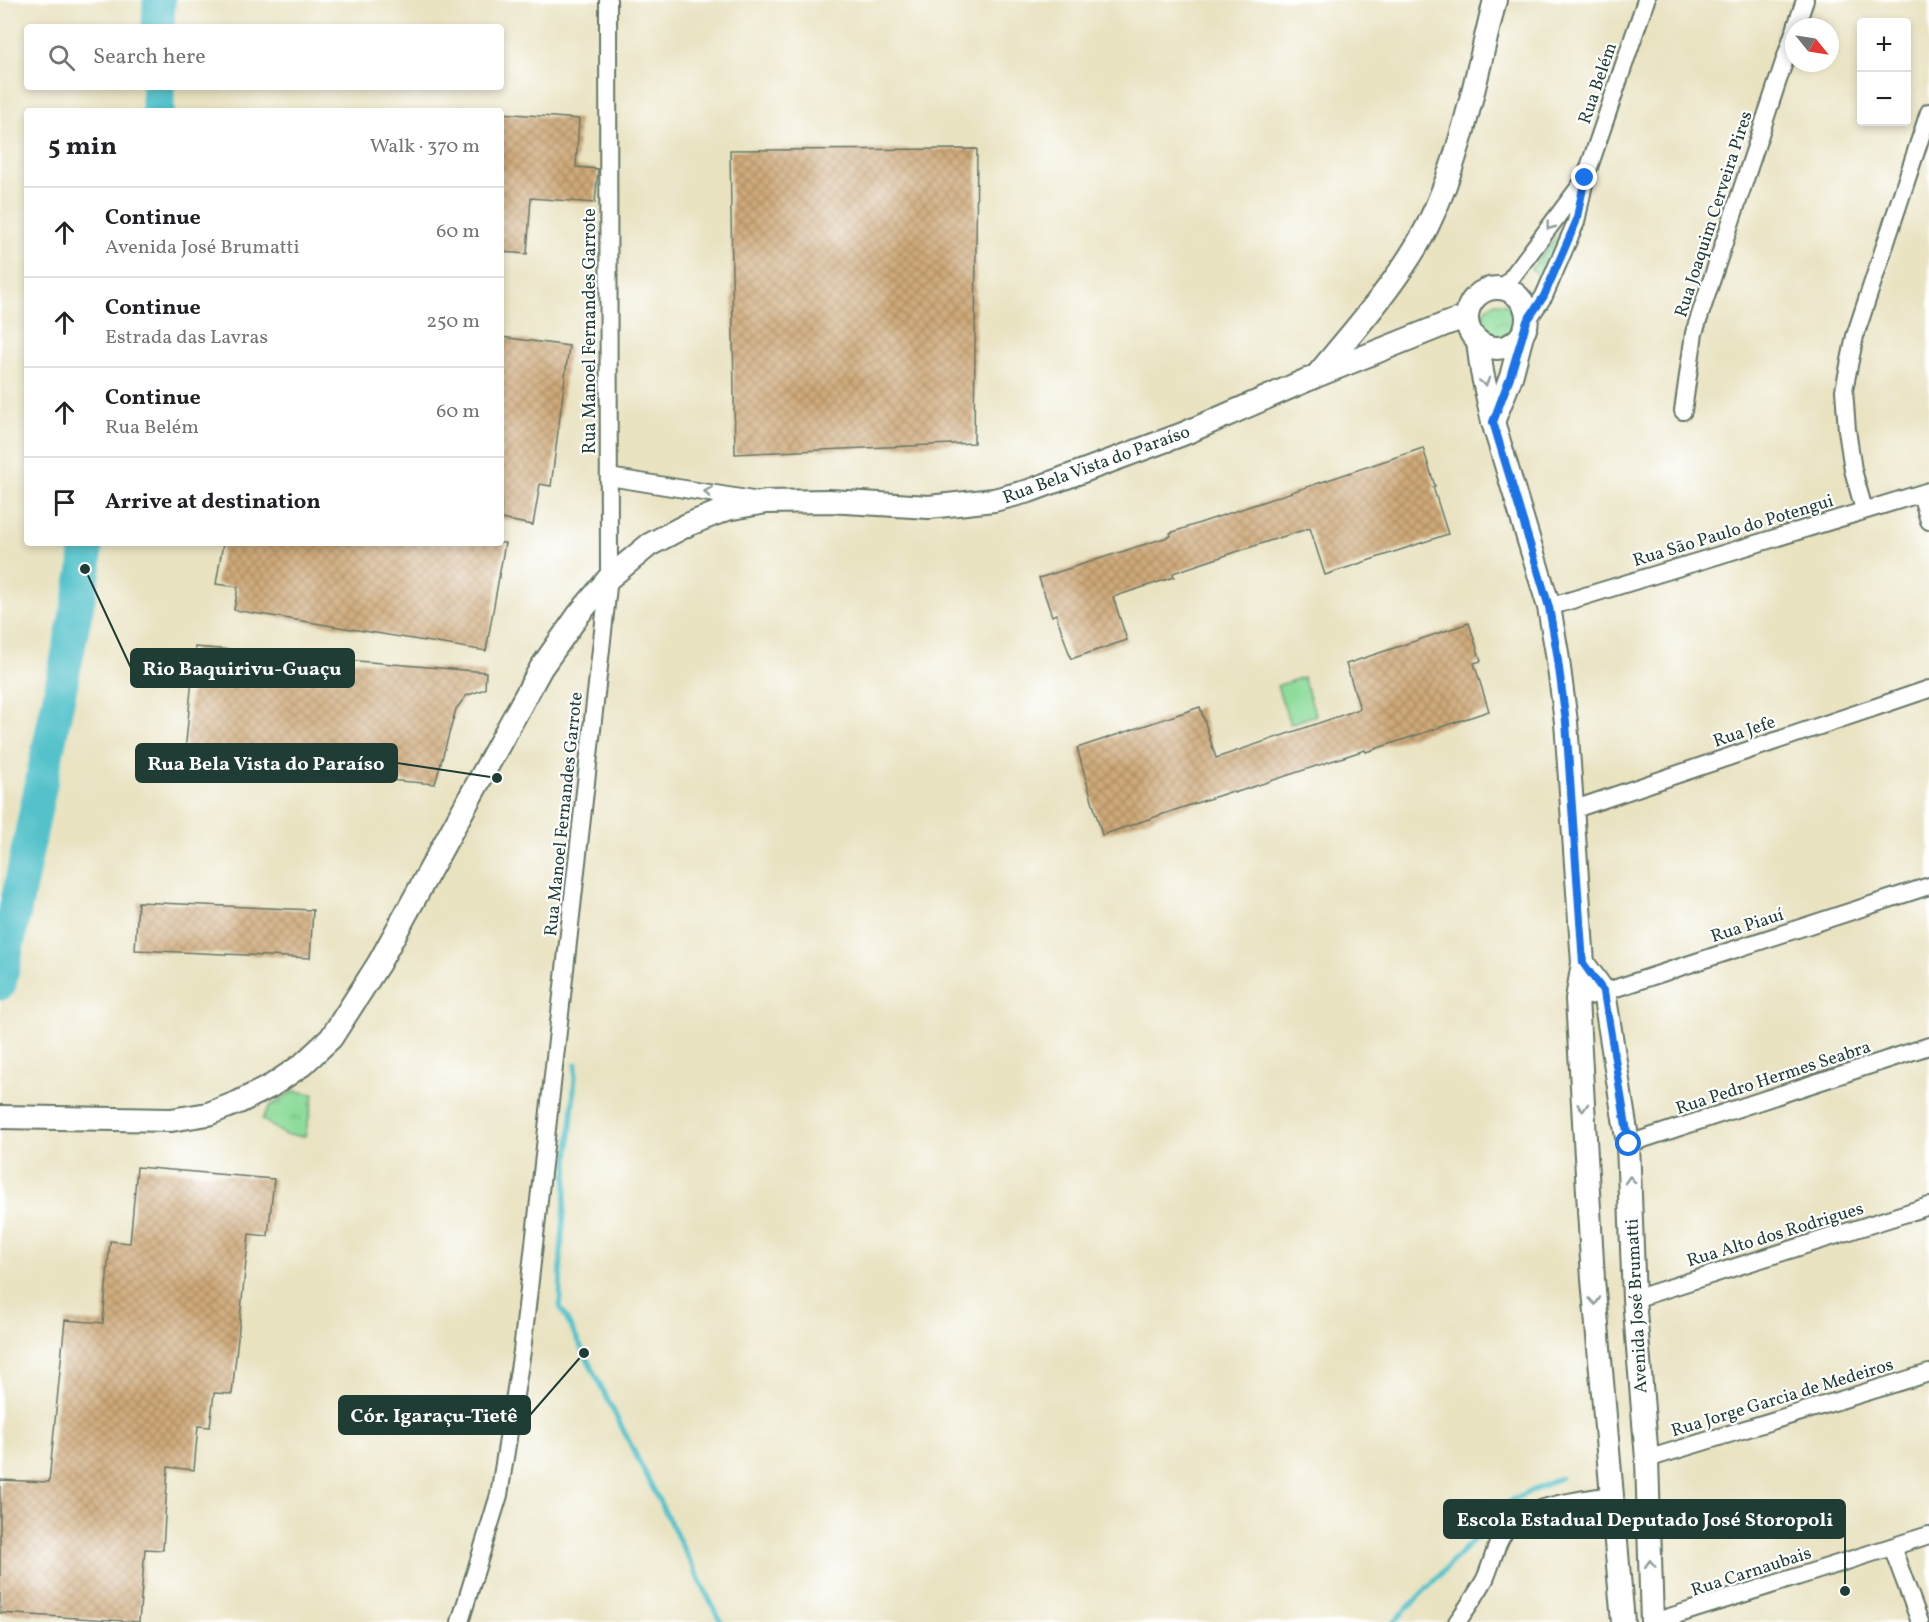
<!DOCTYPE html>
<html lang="en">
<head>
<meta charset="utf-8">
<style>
  :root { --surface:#fff; --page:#f2f2f2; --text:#202124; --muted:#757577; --line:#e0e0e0 }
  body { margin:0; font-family:Vollkorn,serif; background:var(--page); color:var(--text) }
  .controls { position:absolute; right:18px; top:18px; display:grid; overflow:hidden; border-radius:6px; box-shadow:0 3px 9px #0003 }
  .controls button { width:54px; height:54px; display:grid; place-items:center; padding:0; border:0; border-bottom:2px solid var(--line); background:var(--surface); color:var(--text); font:30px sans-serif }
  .compass { position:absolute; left:1785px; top:18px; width:54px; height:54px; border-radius:50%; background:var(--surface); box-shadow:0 3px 9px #0003; rotate:120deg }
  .stop { position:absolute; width:18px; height:18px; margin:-14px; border:4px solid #1a73e8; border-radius:50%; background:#fff }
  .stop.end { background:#1a73e8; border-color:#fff; box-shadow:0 2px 6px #0008 }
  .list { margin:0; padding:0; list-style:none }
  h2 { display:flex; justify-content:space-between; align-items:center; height:78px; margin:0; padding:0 24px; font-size:26px }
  h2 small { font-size:20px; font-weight:400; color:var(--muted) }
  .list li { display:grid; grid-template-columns:39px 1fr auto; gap:18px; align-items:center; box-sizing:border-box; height:90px; padding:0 24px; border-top:2px solid var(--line) }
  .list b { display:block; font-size:22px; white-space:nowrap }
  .list p { margin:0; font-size:20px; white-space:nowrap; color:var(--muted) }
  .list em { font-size:20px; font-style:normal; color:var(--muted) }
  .icon { flex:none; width:33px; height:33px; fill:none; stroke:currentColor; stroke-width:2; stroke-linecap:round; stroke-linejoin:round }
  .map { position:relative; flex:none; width:1929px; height:1622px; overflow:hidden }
  .search { position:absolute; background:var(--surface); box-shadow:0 3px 9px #0003; left:24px; top:24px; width:480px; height:66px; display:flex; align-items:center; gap:15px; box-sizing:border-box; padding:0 21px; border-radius:6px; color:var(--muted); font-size:22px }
  .panel { position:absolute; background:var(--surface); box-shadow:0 3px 9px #0003; left:24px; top:108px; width:480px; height:438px; border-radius:6px }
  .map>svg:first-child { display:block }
  .grass { fill:url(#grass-tufts); stroke:#568c68; stroke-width:1.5 }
  .pitch { fill:#8edc9b; stroke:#568c68; stroke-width:1.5 }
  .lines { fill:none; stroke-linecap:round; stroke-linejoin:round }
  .stream { stroke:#55c2cb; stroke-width:5 }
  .river { stroke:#55c2cb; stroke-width:33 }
  .building { fill:url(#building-cross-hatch) }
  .minor-casing { stroke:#676; stroke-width:20 }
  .secondary-casing { stroke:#676; stroke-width:26 }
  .minor { stroke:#fff; stroke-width:16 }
  .secondary { stroke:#fff; stroke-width:22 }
  .oneway { stroke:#8f9e9a }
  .route { stroke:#1a73e8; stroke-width:8 }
  .labels { text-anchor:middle; stroke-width:4.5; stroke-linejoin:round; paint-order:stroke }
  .street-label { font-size:18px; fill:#1f3d34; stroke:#fff }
  .leader { fill:none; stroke:#1f3d34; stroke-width:2 }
  .callout-dot { fill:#1f3d34; stroke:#fff; stroke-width:2 }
  .callout { fill:#1f3d34; stroke:#1f3d34; stroke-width:2 }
  .callout-label { font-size:20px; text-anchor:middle; font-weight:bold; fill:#fff }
</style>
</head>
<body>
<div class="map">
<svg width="1929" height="1622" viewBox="0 0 1929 1622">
  <defs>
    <pattern id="grass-tufts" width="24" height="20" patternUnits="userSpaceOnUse" patternTransform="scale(1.5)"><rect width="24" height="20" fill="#8edc9b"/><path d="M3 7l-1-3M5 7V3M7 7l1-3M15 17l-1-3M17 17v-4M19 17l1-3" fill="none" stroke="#73b47f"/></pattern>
    <pattern id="building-cross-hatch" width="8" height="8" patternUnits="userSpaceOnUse" patternTransform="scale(1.5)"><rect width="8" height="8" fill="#cfa978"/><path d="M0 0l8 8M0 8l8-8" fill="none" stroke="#a78b63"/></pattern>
  </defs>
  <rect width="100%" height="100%" fill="#fff"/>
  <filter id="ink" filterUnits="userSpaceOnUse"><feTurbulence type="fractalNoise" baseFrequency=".0167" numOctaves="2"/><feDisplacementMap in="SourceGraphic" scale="12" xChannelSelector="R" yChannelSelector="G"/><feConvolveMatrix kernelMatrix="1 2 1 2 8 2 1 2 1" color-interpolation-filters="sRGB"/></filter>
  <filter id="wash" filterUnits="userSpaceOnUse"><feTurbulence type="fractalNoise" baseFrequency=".008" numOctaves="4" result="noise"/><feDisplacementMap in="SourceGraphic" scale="24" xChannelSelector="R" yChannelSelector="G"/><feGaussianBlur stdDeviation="1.35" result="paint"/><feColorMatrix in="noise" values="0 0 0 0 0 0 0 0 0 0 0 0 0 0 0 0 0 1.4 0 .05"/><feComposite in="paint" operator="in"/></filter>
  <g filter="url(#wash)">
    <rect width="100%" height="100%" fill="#e9e3c2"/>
    <g class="grass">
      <path d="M1562,230L1548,284L1531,269Z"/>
      <circle cx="1499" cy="320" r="17"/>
      <path d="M294,1091L314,1094L305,1136L285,1135L262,1119L270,1106Z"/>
    </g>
    <path class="pitch" d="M1303,677L1316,715L1290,724L1277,686Z"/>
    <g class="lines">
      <g class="stream">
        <path d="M576,1064L561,1251L560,1306L721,1622"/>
        <path d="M1394,1622L1512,1500L1560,1478"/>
      </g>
      <g class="river">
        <path d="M158,27L159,0"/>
        <path d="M158,87V111"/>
        <path d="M0,984L85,569L86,543"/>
      </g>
    </g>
    <g id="blocks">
      <g class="building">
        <path d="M501,113L579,119L576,167L598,169L595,203L531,198L527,254L501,252Z"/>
        <path d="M977,149L974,443L735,454L730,150Z"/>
        <path d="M501,337L569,346L551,486L540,484L533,525L501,519Z"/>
        <path d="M1423,448L1435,486L1433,487L1448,534L1325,575L1310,528L1269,541L1173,573L1174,577L1113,597L1127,640L1071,659L1056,614L1052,616L1039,578L1171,536L1170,533Z"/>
        <path d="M223,543H505L486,651L234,610L238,587L216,584Z"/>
        <path d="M1469,623L1481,661L1474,663L1489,711L1366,752L1365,750L1234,793L1233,791L1190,805L1102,835L1077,748L1200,707L1216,758L1360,709L1346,664Z"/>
        <path d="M195,647L486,672L485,689L466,696L456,709L435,784L184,763Z"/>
        <path d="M138,902L313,910L310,958L135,950Z"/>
        <path d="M137,1167L274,1179L268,1236L249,1234L232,1394L214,1393L210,1427L198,1426L194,1470L168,1467L163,1550L145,1549L139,1622L0,1613V1480L49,1482L65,1320L103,1323L110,1241L130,1243Z"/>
      </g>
    </g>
  </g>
  <g filter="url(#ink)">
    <use href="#blocks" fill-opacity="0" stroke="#676" stroke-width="1.5"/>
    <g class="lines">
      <defs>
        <g id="minor">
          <path d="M1796,27L1805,0"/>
          <path d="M1503,289L1583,182"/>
          <path d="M1527,321L1544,296L1576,222L1585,179L1646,0"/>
          <path d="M1683,411L1694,333L1794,32"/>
          <path d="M609,477L753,500"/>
          <path d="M1921,494L1929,521"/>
          <path d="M1864,510L1853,470L1847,430L1844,390L1855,336L1929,112"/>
          <path d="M1549,607L1929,491"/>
          <path d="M1572,810L1929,689"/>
          <path d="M1577,999L1604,992L1929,886"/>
          <path d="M1628,1144L1929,1046"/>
          <path d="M1634,1299L1929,1206"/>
          <path d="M1647,1459L1929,1373"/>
          <path d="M1892,1547L1920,1622"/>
          <path d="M460,1622L499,1495L522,1351L609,578L608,0"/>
          <path d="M1457,1622C1467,1608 1477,1594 1485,1579C1493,1562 1496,1538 1511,1525C1535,1504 1581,1500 1611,1495"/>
          <path d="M1654,1622L1929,1535"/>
        </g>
        <g id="secondary">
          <circle cx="1497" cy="318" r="30"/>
          <path d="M1478,342L1482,372L1493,422L1549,607L1557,653L1566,722L1583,963L1577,999L1593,1279L1623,1622"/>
          <path d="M1319,373C1356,328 1401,278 1427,227C1462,156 1476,76 1495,0"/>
          <path d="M1493,422L1511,377L1522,335"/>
          <path d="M1583,963L1604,992L1628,1144L1634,1299L1647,1459L1652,1622"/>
          <path d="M0,1117L171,1120L208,1114L239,1102L271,1086L302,1065L331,1038L379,963L541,668L579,614L609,578L649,545L687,525L727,509L766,502L829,501L929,507L994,500L1029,491L1183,434L1316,376L1448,323L1457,320L1467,321"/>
        </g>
      </defs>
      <use href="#minor" class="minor-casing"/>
      <use href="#secondary" class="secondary-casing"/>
      <use href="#minor" class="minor"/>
      <use href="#secondary" class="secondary"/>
    </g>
    <defs><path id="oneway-chevron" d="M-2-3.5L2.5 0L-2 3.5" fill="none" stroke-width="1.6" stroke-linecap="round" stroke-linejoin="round" transform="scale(1.5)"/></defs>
    <g class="oneway">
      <use href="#oneway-chevron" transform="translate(1550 226) rotate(127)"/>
      <use href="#oneway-chevron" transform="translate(1485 382) rotate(75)"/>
      <use href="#oneway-chevron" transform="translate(708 492) rotate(-171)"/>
      <use href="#oneway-chevron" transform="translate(1583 1107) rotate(87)"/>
      <use href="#oneway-chevron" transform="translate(1630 1180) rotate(-92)"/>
      <use href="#oneway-chevron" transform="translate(1595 1301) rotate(85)"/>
      <use href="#oneway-chevron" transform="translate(1650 1564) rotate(-92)"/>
    </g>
  </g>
  <g class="lines" filter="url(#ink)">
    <path class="route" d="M1585,178L1576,222L1544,296L1527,321L1510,377L1493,422L1549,607L1557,653L1566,722L1583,963L1604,992L1629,1144"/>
  </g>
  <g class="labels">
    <g class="street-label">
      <text transform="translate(1597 83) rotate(-71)" y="6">Rua Belém</text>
      <text transform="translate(1713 214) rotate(-72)" y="6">Rua Joaquim Cerveira Pires</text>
      <text transform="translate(589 331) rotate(-90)" y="6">Rua Manoel Fernandes Garrote</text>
      <text transform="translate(1096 464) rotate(-20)" y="6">Rua Bela Vista do Paraíso</text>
      <text transform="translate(1733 530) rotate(-17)" y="6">Rua São Paulo do Potengui</text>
      <text transform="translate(1744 731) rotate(-19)" y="6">Rua Jefe</text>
      <text transform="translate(563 814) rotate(-84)" y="6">Rua Manoel Fernandes Garrote</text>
      <text transform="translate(1747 925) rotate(-18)" y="6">Rua Piauí</text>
      <text transform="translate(1773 1077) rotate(-18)" y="6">Rua Pedro Hermes Seabra</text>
      <text transform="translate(1775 1234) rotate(-17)" y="6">Rua Alto dos Rodrigues</text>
      <text transform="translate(1636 1306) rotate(-93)" y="6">Avenida José Brumatti</text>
      <text transform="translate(1782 1397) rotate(-17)" y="6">Rua Jorge Garcia de Medeiros</text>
      <text transform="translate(1751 1571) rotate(-18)" y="6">Rua Carnaubais</text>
    </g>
  </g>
  <path class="leader" d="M85 569L131 668M497 778L397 763M584 1353L530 1415M1845 1591L1845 1519"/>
  <g class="callout-dot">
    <circle cx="85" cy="569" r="6"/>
    <circle cx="497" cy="778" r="6"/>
    <circle cx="584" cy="1353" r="6"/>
    <circle cx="1845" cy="1591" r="6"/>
  </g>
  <g class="callout">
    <rect x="131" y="649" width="223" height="38" rx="6"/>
    <rect x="136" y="744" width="261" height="38" rx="6"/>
    <rect x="339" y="1396" width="191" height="38" rx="6"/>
    <rect x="1444" y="1500" width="401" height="38" rx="6"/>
  </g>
  <g class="callout-label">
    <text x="242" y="675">Rio Baquirivu-Guaçu</text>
    <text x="266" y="770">Rua Bela Vista do Paraíso</text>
    <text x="434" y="1422">Cór. Igaraçu-Tietê</text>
    <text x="1645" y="1526">Escola Estadual Deputado José Storopoli</text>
  </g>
</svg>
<div class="controls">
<button>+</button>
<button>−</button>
</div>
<svg class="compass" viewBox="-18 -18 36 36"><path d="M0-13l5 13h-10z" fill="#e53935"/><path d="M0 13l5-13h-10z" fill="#757577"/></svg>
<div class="stop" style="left:1629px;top:1144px"></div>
<div class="stop end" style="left:1585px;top:178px"></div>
<div class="search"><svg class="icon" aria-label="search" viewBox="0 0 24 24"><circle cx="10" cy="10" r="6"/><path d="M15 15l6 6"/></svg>Search here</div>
<section class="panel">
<h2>5 min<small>Walk · 370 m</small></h2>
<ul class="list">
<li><svg class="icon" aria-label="ahead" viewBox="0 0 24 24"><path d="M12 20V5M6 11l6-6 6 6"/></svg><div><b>Continue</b><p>Avenida José Brumatti</p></div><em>60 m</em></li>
<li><svg class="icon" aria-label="ahead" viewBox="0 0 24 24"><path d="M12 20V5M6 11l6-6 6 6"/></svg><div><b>Continue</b><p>Estrada das Lavras</p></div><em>250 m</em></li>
<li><svg class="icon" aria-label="ahead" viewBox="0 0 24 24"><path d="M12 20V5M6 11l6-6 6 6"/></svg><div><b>Continue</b><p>Rua Belém</p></div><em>60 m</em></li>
<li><svg class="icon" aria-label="arrive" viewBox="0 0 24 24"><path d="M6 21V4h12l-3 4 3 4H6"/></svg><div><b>Arrive at destination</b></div></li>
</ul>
</section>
</div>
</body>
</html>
